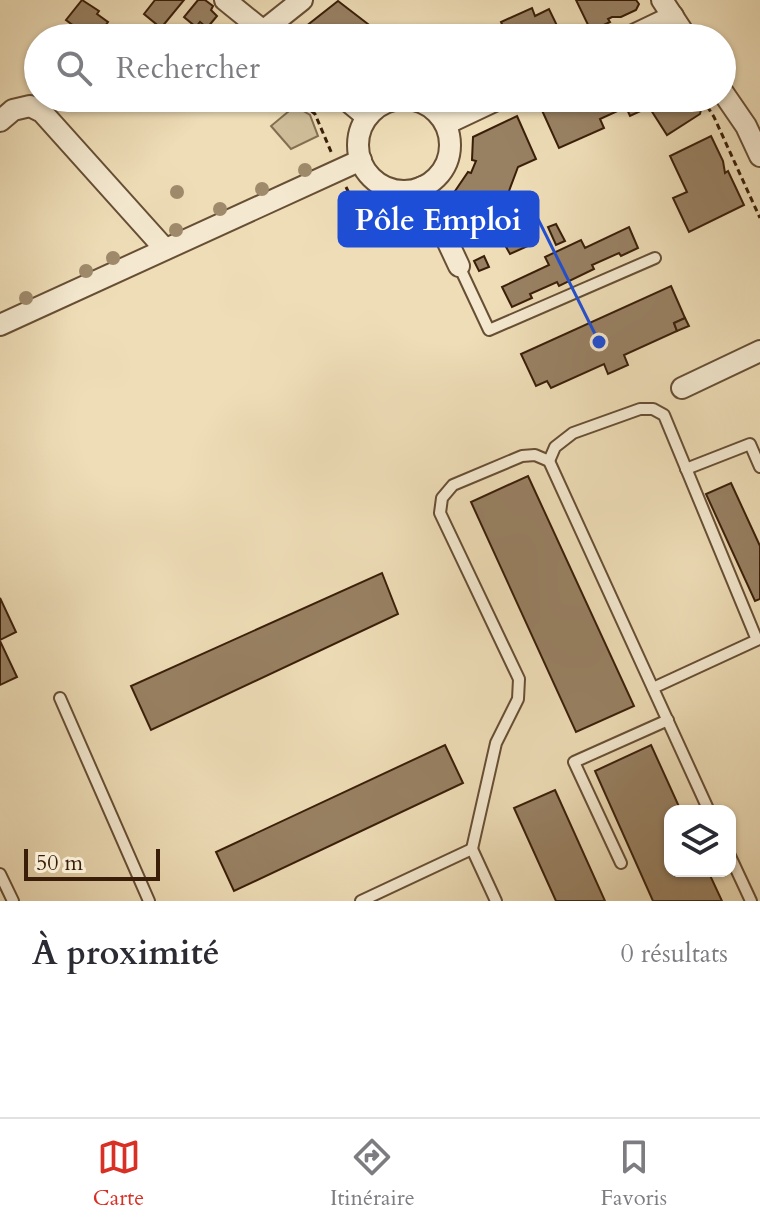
<!DOCTYPE html>
<html lang="fr">
<head>
<meta charset="utf-8">
<style>
  :root { --surface:#fff; --page:#f7f7f7; --text:#2b2b33; --muted:#7c7c81; --line:#e1e1e2; --accent:#d93025 }
  body { margin:0; font-family:Cardo,serif; background:var(--page); color:var(--text) }
  .controls { position:absolute; right:24px; bottom:24px; display:grid; overflow:hidden; border-radius:16px; box-shadow:0 2px 6px #0004 }
  .controls button { width:72px; height:72px; display:grid; place-items:center; padding:0; border:0; border-bottom:2px solid var(--line); background:var(--surface); color:var(--text); font:40px sans-serif }
  .scale { position:absolute; left:24px; bottom:20px; width:136px; box-sizing:border-box; padding-left:8px; border:4px solid #3a1e09; border-top:0; font-size:22px; line-height:28px; white-space:nowrap; color:#3a1e09; -webkit-text-stroke:6px #f4e9d0; paint-order:stroke }
  .list { margin:0; padding:0; list-style:none }
  h2 { display:flex; justify-content:space-between; align-items:center; height:104px; margin:0; padding:0 32px; font-size:34px }
  h2 small { font-size:26px; font-weight:400; color:var(--muted) }
  .icon { flex:none; width:44px; height:44px; fill:none; stroke:currentColor; stroke-width:2; stroke-linecap:round; stroke-linejoin:round }
  .map { position:relative; flex:none; width:760px; height:901px; overflow:hidden }
  .search { position:absolute; background:var(--surface); box-shadow:0 2px 6px #0004; left:24px; right:24px; top:24px; height:88px; display:flex; align-items:center; gap:20px; box-sizing:border-box; padding:0 28px; border-radius:44px; color:var(--muted); font-size:30px }
  .sheet { height:216px; background:var(--surface) }
  nav { display:flex; justify-content:space-around; align-items:center; box-sizing:border-box; height:112px; border-top:2px solid var(--line); background:var(--surface); font-size:22px; color:var(--muted) }
  nav a { display:grid; justify-items:center; gap:4px }
  nav .on { color:var(--accent) }
  .map>svg:first-child { display:block }
  .green { fill:#cfbd99; stroke:#846e51; stroke-width:2 }
  .building { fill:#988163; stroke:#3a1e09; stroke-width:2 }
  .lines { fill:none; stroke-linecap:round; stroke-linejoin:round }
  .service-casing { stroke:#674e34; stroke-width:14 }
  .minor-casing { stroke:#674e34; stroke-width:24 }
  .path { stroke:#3a1e09; stroke-width:3; stroke-dasharray:6 4; stroke-linecap:butt }
  .service { stroke:#f4e9d0; stroke-width:10 }
  .minor { stroke:#f4e9d0; stroke-width:20 }
  .tree { fill:#9f8a6b }
  .leader { fill:none; stroke:#1d4ed8; stroke-width:3 }
  .callout-dot { fill:#1d4ed8; stroke:#f4e9d0; stroke-width:3 }
  .callout { fill:#1d4ed8; stroke:#1d4ed8; stroke-width:3 }
  .callout-label { font-size:30px; text-anchor:middle; font-weight:bold; fill:#fff }
</style>
</head>
<body>
<div class="map">
<svg width="760" height="901" viewBox="0 0 760 901">
  <rect width="100%" height="100%" fill="#eeddb7"/>
  <filter id="stains"><feTurbulence type="fractalNoise" baseFrequency=".0025" numOctaves="4"/><feColorMatrix values="0 0 0 0 .2 0 0 0 0 .09 0 0 0 0 .02 0 0 0 .5 -.17"/></filter>
  <radialGradient id="worn" r=".72"><stop offset=".6" stop-color="#630" stop-opacity="0"/><stop offset="1" stop-color="#630" stop-opacity=".3"/></radialGradient>
  <path class="green" d="M295,106L310,115L318,136L291,149L271,126Z"/>
  <g class="building">
    <path d="M82,0L99,11L97,14L108,22L96,38H90L66,20Z"/>
    <path d="M155,0H184L161,28L144,14Z"/>
    <path d="M198,0H205L213,6L211,10L217,16L207,28L200,22L196,27L184,17Z"/>
    <path d="M576,0H636L639,4L636,10L621,17H612L608,19L610,22L591,31Z"/>
    <path d="M338,1L377,31L404,27V36L423,38H311L305,33V27Z"/>
    <path d="M532,8L535,16L549,9L563,38H508L501,22Z"/>
    <path d="M565,98H698L702,105L700,114L667,135L649,107L630,116L626,107L600,119L604,128L559,148L540,106L555,99Z"/>
    <path d="M517,116L536,159L518,167L506,199L515,219L473,238L453,194L468,172L471,173L476,161L472,160L473,137Z"/>
    <path d="M711,136L723,161L725,173L728,171L744,205L689,232L673,198L687,192L670,156Z"/>
    <path d="M556,224L565,241L556,245L548,227Z"/>
    <path d="M629,227L638,248L621,256L619,253L592,265L594,269L559,286L557,282L530,294L532,298L512,307L502,287L549,265L545,257L581,240L585,248Z"/>
    <path d="M526,237L530,245L510,254L506,247Z"/>
    <path d="M484,256L489,267L479,271L474,261Z"/>
    <path d="M671,286L685,318L674,323L677,331L624,355L628,365L608,374L604,364L551,388L547,381L536,386L521,354Z"/>
    <path d="M685,318L689,326L677,331L674,323Z"/>
    <path d="M528,476L634,706L576,732L471,502Z"/>
    <path d="M731,483L760,546V599L755,601L706,494Z"/>
    <path d="M382,573L398,614L151,730L131,686Z"/>
    <path d="M0,598L16,632L0,640Z"/>
    <path d="M0,641L17,677L0,685Z"/>
    <path d="M445,745L463,783L234,891L216,852Z"/>
    <path d="M651,745L681,811H670V871H708L722,901H653L595,771Z"/>
    <path d="M555,790L605,901H556L514,808Z"/>
  </g>
  <g class="lines">
    <defs>
      <g id="service">
        <path d="M459,266L489,330L655,258"/>
        <path d="M549,461L555,447L573,433L640,409H653L664,415L757,640L653,688"/>
        <path d="M686,469L750,444L760,467"/>
        <path d="M60,698L149,901"/>
        <path d="M472,849L496,743L518,699L519,679L440,513L442,498L453,485L522,456L535,455L549,461L709,811"/>
        <path d="M730,856L751,901"/>
        <path d="M621,863L574,762L668,720"/>
        <path d="M0,874L13,901"/>
        <path d="M361,901L472,849L496,901"/>
      </g>
      <g id="minor">
        <path d="M225,0L272,38"/>
        <path d="M662,0L687,38"/>
        <path d="M263,31L302,0"/>
        <path d="M627,38L673,16"/>
        <path d="M722,91L746,126L760,156"/>
        <path d="M344,98L367,117"/>
        <circle cx="404" cy="145" r="46"/>
        <path d="M0,121L13,110L30,106L42,112L165,249"/>
        <path d="M446,124L501,98"/>
        <path d="M422,187L459,266"/>
        <path d="M0,325L361,160"/>
        <path d="M682,388L760,351"/>
      </g>
    </defs>
    <use href="#service" class="service-casing"/>
    <use href="#minor" class="minor-casing"/>
    <g class="path">
      <path d="M296,98L315,114L332,154"/>
      <path d="M702,98L714,117L760,218"/>
      <path d="M346,187L371,237L415,218"/>
    </g>
    <use href="#service" class="service"/>
    <use href="#minor" class="minor"/>
  </g>
  <g class="tree">
    <circle cx="305" cy="170" r="7"/>
    <circle cx="262" cy="189" r="7"/>
    <circle cx="177" cy="192" r="7"/>
    <circle cx="220" cy="209" r="7"/>
    <circle cx="176" cy="230" r="7"/>
    <circle cx="113" cy="258" r="7"/>
    <circle cx="86" cy="271" r="7"/>
    <circle cx="26" cy="298" r="7"/>
  </g>
  <path class="leader" d="M599 342L538 219"/>
  <circle class="callout-dot" cx="599" cy="342" r="8"/>
  <rect class="callout" x="339" y="192" width="199" height="54" rx="8"/>
  <g class="callout-label">
    <text x="438" y="230">Pôle Emploi</text>
  </g>
  <rect width="100%" height="100%" filter="url(#stains)"/>
  <rect width="100%" height="100%" fill="url(#worn)"/>
</svg>
<div class="controls">
<button><svg class="icon" aria-label="layers" viewBox="0 0 24 24"><path d="M12 4l9 5-9 5-9-5zM3 14l9 5 9-5"/></svg></button>
</div>
<div class="scale">50 m</div>
<div class="search"><svg class="icon" aria-label="search" viewBox="0 0 24 24"><circle cx="10" cy="10" r="6"/><path d="M15 15l6 6"/></svg>Rechercher</div>
</div>
<section class="sheet">
<h2>À proximité<small>0 résultats</small></h2>
<ul class="list">
</ul>
</section>
<nav>
<a class="on"><svg class="icon" aria-label="map" viewBox="0 0 24 24"><path d="M3 6l6-2 6 2 6-2v14l-6 2-6-2-6 2zM9 4v14M15 6v14"/></svg>Carte</a>
<a><svg class="icon" aria-label="directions" viewBox="0 0 24 24"><path d="M12 3l9 9-9 9-9-9zM9 14v-3h6M13 9l2 2-2 2"/></svg>Itinéraire</a>
<a><svg class="icon" aria-label="saved" viewBox="0 0 24 24"><path d="M7 4h10v16l-5-4-5 4z"/></svg>Favoris</a>
</nav>
</body>
</html>
